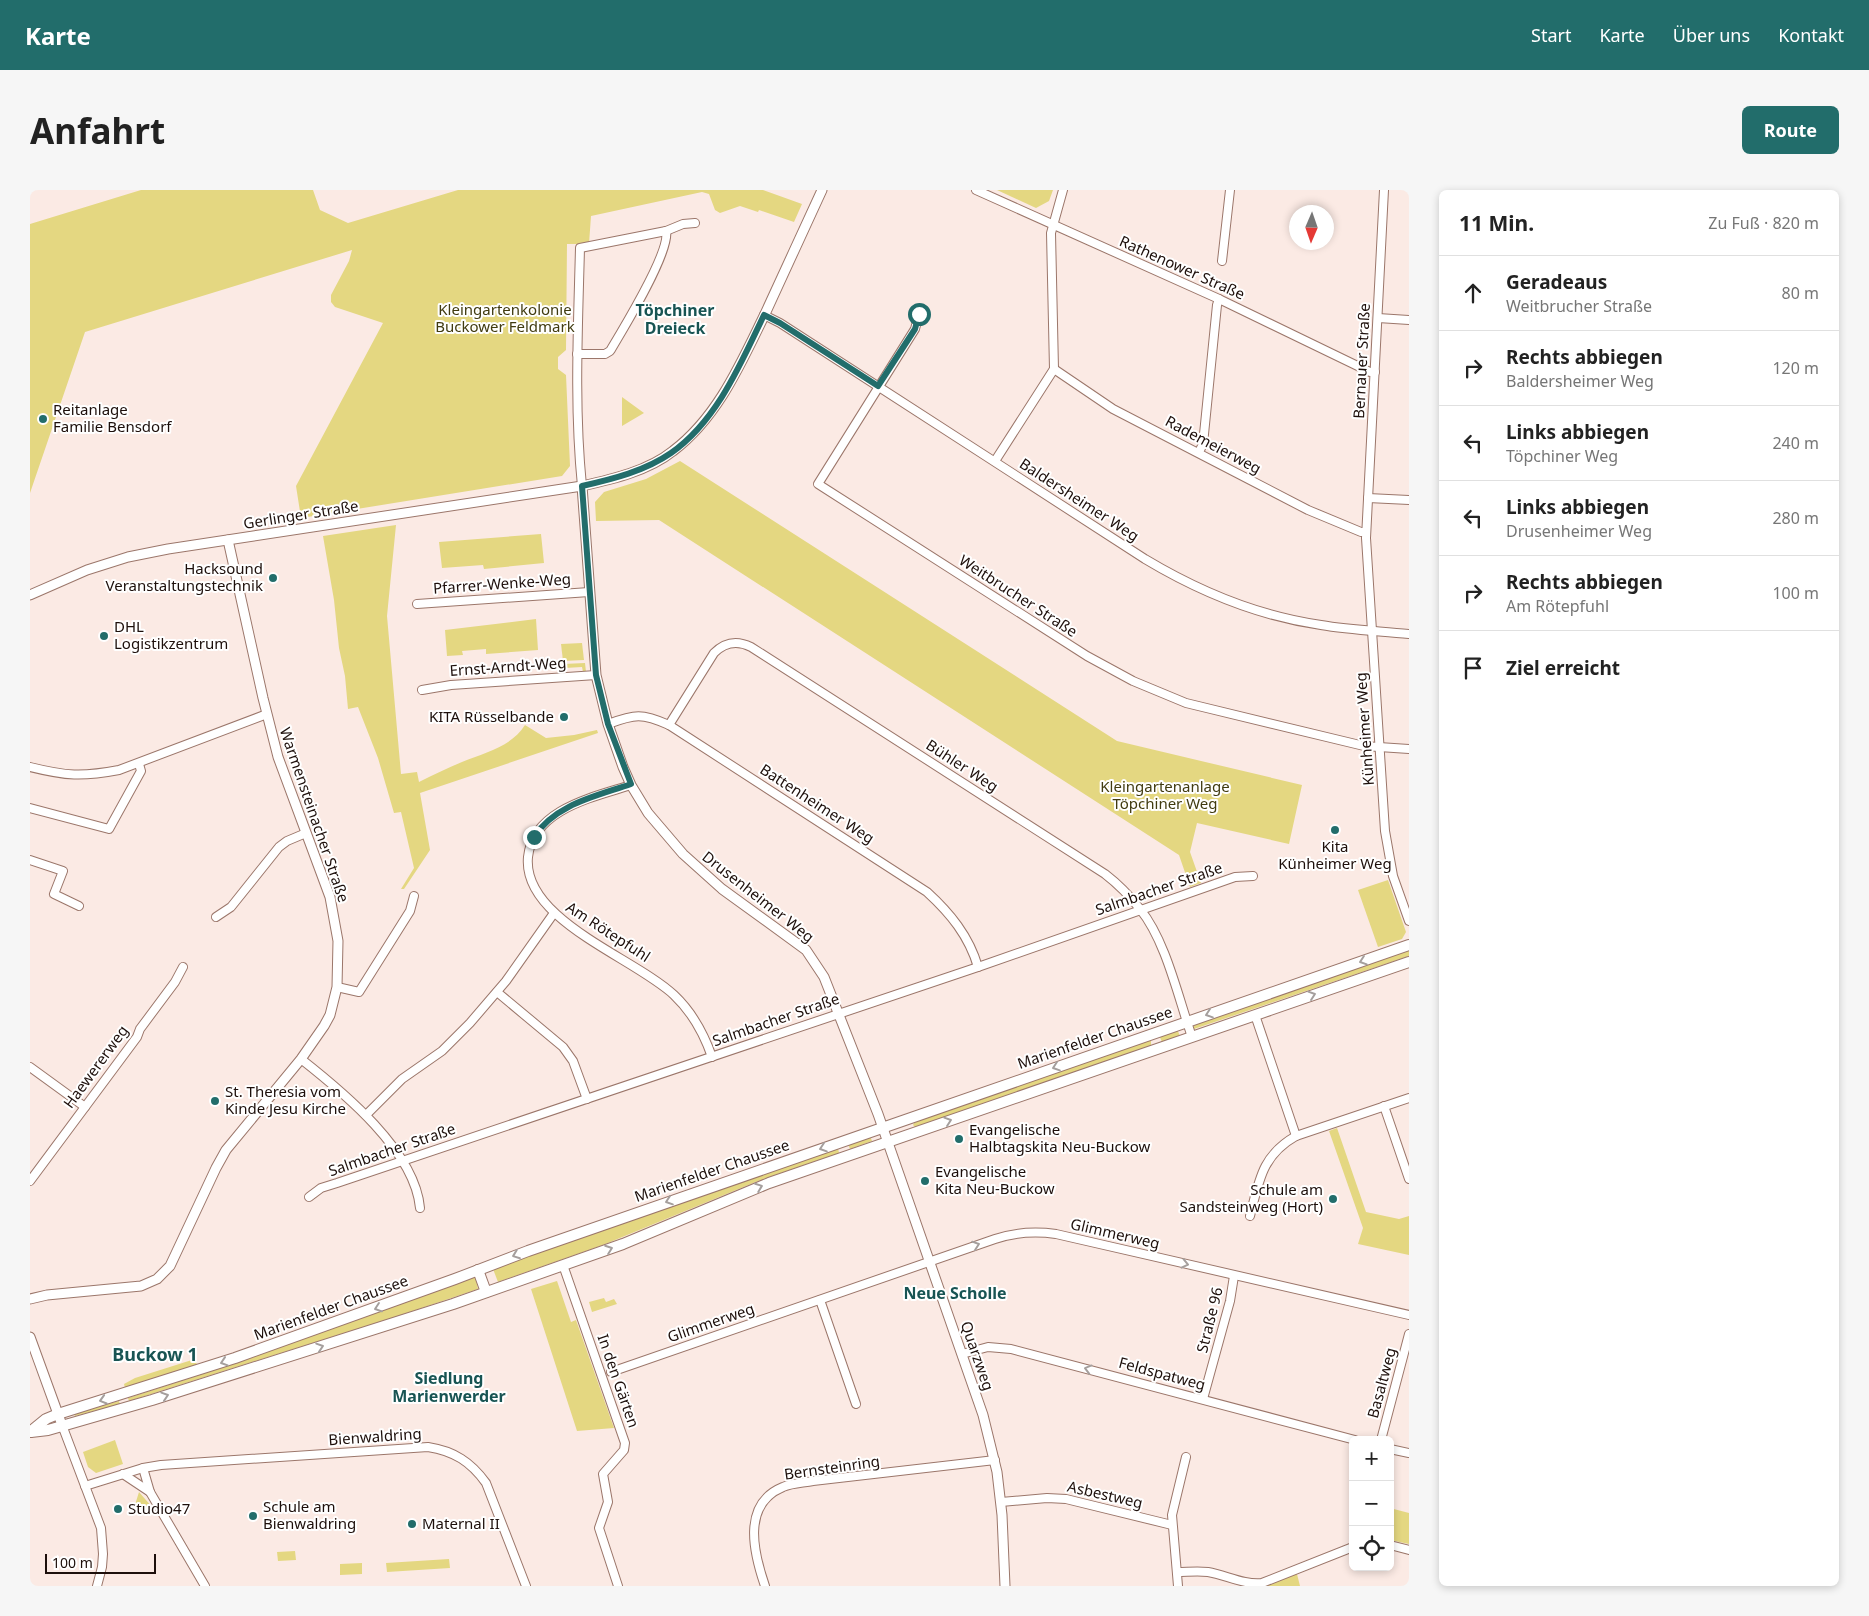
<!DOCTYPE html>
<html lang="de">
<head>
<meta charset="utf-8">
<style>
  :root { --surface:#fff; --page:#f6f6f6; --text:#222; --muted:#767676; --line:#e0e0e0; --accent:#226d6b }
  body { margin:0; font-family:"Noto Sans",sans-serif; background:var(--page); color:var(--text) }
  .controls { position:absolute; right:15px; bottom:15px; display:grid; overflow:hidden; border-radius:8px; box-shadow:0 2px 8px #0003 }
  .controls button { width:45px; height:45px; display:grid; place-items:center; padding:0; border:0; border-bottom:1px solid var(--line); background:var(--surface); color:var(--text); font:25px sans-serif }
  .compass { position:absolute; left:1259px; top:15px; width:45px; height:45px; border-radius:50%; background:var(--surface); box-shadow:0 2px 8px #0003; rotate:182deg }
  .scale { position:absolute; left:15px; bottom:12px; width:111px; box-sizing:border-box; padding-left:5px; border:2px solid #1d0f0b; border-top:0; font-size:14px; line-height:18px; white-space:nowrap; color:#1d0f0b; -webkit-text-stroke:4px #fff; paint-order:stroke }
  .stop { position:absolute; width:15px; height:15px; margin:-11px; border:4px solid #226d6b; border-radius:50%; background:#fff }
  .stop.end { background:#226d6b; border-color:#fff; box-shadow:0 1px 5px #0008 }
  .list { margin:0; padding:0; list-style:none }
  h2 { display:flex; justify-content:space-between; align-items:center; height:65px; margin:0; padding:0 20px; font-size:21px }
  h2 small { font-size:16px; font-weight:400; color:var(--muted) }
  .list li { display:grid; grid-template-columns:32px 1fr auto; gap:15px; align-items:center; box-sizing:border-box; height:75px; padding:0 20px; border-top:1px solid var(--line) }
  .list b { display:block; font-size:19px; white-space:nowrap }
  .list p { margin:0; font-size:16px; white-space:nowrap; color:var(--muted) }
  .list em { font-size:16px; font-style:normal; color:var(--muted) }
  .icon { flex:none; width:28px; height:28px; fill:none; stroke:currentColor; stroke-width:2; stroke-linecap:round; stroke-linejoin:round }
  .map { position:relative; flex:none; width:1379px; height:1396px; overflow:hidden; border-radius:8px }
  header { display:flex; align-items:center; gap:30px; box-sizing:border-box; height:70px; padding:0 25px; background:var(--accent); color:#fff }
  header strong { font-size:24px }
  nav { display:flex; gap:28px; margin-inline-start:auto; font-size:18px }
  .intro { display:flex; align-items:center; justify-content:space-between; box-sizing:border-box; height:120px; padding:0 30px }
  h1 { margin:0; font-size:35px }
  .button { padding:12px 22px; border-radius:8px; background:var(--accent); color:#fff; font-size:18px; font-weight:700 }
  main { display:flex; gap:30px; padding:0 30px }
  aside { flex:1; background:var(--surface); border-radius:8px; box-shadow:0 2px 8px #0003 }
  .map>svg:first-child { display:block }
  .green { fill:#e4d781 }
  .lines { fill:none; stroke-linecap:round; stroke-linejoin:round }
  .minor-casing { stroke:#9b766a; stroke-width:10 }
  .tertiary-casing { stroke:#9b766a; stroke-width:11 }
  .secondary-casing { stroke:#9b766a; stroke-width:12 }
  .minor { stroke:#fff; stroke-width:8 }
  .tertiary { stroke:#fff; stroke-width:9 }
  .secondary { stroke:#fff; stroke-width:10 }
  .oneway { stroke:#a59f9d }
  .route { stroke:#226d6b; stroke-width:6 }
  .poi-dot { fill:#226d6b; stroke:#fff; stroke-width:2 }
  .labels { text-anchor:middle; stroke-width:4; stroke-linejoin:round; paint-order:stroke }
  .street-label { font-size:15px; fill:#1d0f0b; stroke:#fff }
  .park-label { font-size:15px; fill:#413b10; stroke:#fff }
  .poi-label { font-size:15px; fill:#1d0f0b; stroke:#fff; text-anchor:start }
  .neighbourhood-label { font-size:16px; font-weight:bold; fill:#185453; stroke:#fff }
  .quarter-label { font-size:18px; font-weight:bold; fill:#185453; stroke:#fff }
</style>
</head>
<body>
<header>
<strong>Karte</strong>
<nav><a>Start</a><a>Karte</a><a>Über uns</a><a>Kontakt</a></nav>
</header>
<div class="intro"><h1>Anfahrt</h1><a class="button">Route</a></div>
<main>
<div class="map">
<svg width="1379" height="1396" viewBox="0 0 1379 1396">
  <rect width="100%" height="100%" fill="#fbeae4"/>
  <g class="green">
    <path d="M111,0H283L290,20L318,33L428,0H733L772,14L764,32L729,20L728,22L710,16L690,23L685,20L679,4L672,2L561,26L559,54H537L536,160L528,167V179L536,185L540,276L532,286L271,328L266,296L353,133L305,117L301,112V105L319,71L322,60L55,142L0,303V34Z"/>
    <path d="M967,0H1023L1019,11L1006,18Z"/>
    <path d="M592,207L614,223L592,236Z"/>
    <path d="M650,271L1087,551L1272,595L1259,654L1167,633L1160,662L1171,693L1160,697L1149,665L629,330L566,331L565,312L574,302L616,289Z"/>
    <path d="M366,335L357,426L371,584L387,582L389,592C403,585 417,578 432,572C455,562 480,558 495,535L516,548L544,545L567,540L568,543L390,603L400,660L374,699H371L384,678L371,622L364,623L348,568L328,517L318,519L315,486L309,458L304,410L293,346Z"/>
    <path d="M511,344L514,373L454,379L453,375L412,378L409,352Z"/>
    <path d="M506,429L508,460L456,464V459L432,461L433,465L417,466L415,440Z"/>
    <path d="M552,453L554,470L533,471L531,454Z"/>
    <path d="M555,473L556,482H553L552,477L535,478L534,483L533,474Z"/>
    <path d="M1358,690L1376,742L1372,749L1348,757L1328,700Z"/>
    <path d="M1379,758V766L1164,839L1163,834Z"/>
    <path d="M1147,839L1150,846L1132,852L1129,845Z"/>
    <path d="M1121,850V856L885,937L883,935L884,933L915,920Z"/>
    <path d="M1307,938L1336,1022L1369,1029L1379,1026V1065L1328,1054L1333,1038L1299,941Z"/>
    <path d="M840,946L842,951L820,959L818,954Z"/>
    <path d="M808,958L809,963L728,991L573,1055L468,1092L463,1079L489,1068Z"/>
    <path d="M443,1087L446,1089L448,1099L368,1126L99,1211L98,1208L213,1171Z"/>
    <path d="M527,1091L541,1132L546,1130L584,1238L547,1241L501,1099Z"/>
    <path d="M574,1108L576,1112L584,1109L587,1114L562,1122L559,1112Z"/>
    <path d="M165,1169L167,1175L95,1198L94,1194L105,1188Z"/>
    <path d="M89,1211L90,1214L45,1226L44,1224Z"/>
    <path d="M85,1250L93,1274L66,1283L58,1277L53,1262Z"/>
    <path d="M109,1302L122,1317L104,1318Z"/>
    <path d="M1360,1318L1379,1323V1354L1360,1350Z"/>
    <path d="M265,1361L266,1370L248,1371L247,1362Z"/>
    <path d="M419,1369L420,1378L357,1382L356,1373Z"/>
    <path d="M332,1373V1384L310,1385V1374Z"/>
    <path d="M1267,1384L1270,1396H1234Z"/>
  </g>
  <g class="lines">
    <defs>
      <g id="minor">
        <path d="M946,0L1189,109L1340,182H1345"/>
        <path d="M1354,0L1336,348L1355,641L1363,686L1379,731"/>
        <path d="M1192,71L1200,0"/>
        <path d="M889,124L885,139L788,294L1057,466L1103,491L1156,513L1334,556L1379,559"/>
        <path d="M734,125L750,133L1115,369C1170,402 1228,426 1291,435C1320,440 1350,441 1379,444"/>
        <path d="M1348,128L1379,130"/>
        <path d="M547,164H575L580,161C592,141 641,61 636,41"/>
        <path d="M1024,179L1083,219L1278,320L1331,342H1336"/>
        <path d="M1024,179L1021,43L1033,0"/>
        <path d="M1169,262L1173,254L1187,115L1189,109"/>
        <path d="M965,271L1024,179"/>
        <path d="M552,296C544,217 548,137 550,58L636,41L653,34L665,33"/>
        <path d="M1338,308L1379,310"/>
        <path d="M387,414L559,402"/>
        <path d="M392,500L421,495L566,485"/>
        <path d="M578,534C605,524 612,523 639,535L897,702C920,723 939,746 948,777"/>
        <path d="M639,535L684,463C695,452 707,450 721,457L1075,684C1088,694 1099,705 1110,719C1136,751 1148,807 1162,847"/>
        <path d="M0,577C36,586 52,587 89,580L237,524"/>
        <path d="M601,595C564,607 503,619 498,667C492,730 605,768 644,805C662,822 674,844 682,867"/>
        <path d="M0,618L79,639L111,581L109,574"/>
        <path d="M0,670L33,681L24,704L49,716"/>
        <path d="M186,727L201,717L249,657L257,651L276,643"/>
        <path d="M307,797L329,802L380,721L384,706"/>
        <path d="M467,802L533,857L543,871L557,909"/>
        <path d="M1225,825L1266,946"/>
        <path d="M271,869C313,902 385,961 390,1018"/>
        <path d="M0,877L55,917"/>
        <path d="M1354,916L1379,989"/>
        <path d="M336,925L372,889L412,861L440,833L476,791L524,723"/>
        <path d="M0,991L107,847L110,839L145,792L153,777"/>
        <path d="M279,1007L291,998L307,993L948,777L1205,687L1223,686"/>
        <path d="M1220,1026C1229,991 1232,965 1266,946L1379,908"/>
        <path d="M533,1075L595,1253L594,1260L573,1284L578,1312L569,1338L588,1396"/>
        <path d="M790,1110L826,1214"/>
        <path d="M932,1164L958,1157L981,1159L1325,1250"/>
        <path d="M581,1182L965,1049C986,1042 1004,1041 1026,1044L1379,1125"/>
        <path d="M1173,1209L1200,1111L1204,1086"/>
        <path d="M32,1235L71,1338L73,1364L72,1377L67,1396"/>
        <path d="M1351,1250L1379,1144"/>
        <path d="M1360,1259L1379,1263"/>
        <path d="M113,1278L120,1302L175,1396"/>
        <path d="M93,1284L120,1302"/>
        <path d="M55,1296L113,1278L131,1275L398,1257C424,1261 441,1272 456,1293L496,1396"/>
        <path d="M971,1312L1017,1308L1036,1309L1142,1335"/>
        <path d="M1360,1355L1379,1360"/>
        <path d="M1147,1382C1157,1382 1168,1381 1178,1382C1196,1385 1214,1395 1232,1393L1323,1357"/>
        <path d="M735,1396C724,1364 711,1314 753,1297C762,1293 773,1293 783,1291L965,1270"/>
        <path d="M1148,1396L1142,1325L1156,1267"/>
      </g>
      <g id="tertiary">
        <path d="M552,296L566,485L578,534L593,577L601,595L618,623L653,664L692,699L776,760L794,787L848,924L953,1225L967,1282L972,1325L975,1396"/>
        <path d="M0,405L57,380L98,367L138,359L552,296C583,289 618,281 643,261C688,227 711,173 735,124C754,83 773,41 792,0"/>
        <path d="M0,1109L17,1105L111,1096L127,1089L140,1076L186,978L196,960L271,869L294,836L300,825L307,797L308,751L300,707L248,567L233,508L198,350"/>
        <path d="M0,1147L32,1235"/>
      </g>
      <g id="secondary">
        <path d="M448,1080L456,1102"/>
        <path d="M0,1242L16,1229L28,1224L205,1168L425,1089L498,1061L1379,755"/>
        <path d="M1,1242L18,1240L122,1210L423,1114L593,1054L739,993L1379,772"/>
      </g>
    </defs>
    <use href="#minor" class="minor-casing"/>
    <use href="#tertiary" class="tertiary-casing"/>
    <use href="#secondary" class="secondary-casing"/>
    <use href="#minor" class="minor"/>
    <use href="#tertiary" class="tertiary"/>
    <use href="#secondary" class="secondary"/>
  </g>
  <defs><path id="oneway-chevron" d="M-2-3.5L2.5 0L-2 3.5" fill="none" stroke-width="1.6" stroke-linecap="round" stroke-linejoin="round" transform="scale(1.25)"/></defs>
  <g class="oneway">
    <use href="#oneway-chevron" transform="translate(1333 771) rotate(161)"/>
    <use href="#oneway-chevron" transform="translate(1282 805) rotate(-19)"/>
    <use href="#oneway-chevron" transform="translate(1179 824) rotate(161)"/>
    <use href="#oneway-chevron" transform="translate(1026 877) rotate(161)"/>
    <use href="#oneway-chevron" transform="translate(918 931) rotate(-19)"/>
    <use href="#oneway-chevron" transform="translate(793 958) rotate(161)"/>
    <use href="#oneway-chevron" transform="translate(729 997) rotate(-21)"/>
    <use href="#oneway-chevron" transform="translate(639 1011) rotate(161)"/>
    <use href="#oneway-chevron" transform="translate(946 1055) rotate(-19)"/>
    <use href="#oneway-chevron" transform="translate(579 1059) rotate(-20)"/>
    <use href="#oneway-chevron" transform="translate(486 1065) rotate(159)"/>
    <use href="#oneway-chevron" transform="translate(1155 1074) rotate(13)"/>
    <use href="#oneway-chevron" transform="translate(348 1118) rotate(161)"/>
    <use href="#oneway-chevron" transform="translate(290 1157) rotate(-18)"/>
    <use href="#oneway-chevron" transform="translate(194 1172) rotate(162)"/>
    <use href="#oneway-chevron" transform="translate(1058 1179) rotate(-165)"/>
    <use href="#oneway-chevron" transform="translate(135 1206) rotate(-18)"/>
    <use href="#oneway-chevron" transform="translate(73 1210) rotate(163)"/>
  </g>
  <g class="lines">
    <path class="route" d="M504,647C525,614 567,606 601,594L578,534L566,485L552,296C583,289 615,281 641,263C687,231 711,173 734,125L750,133L848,196L885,139L889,124"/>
  </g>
  <g class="poi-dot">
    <circle cx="13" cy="229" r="5"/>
    <circle cx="243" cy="388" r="5"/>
    <circle cx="74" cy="446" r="5"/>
    <circle cx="534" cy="527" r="5"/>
    <circle cx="1305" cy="640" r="5"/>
    <circle cx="185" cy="911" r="5"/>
    <circle cx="929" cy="949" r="5"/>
    <circle cx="895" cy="991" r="5"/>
    <circle cx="1303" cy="1009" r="5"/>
    <circle cx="88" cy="1319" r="5"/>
    <circle cx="223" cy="1326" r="5"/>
    <circle cx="382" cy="1334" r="5"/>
  </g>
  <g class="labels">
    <g class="street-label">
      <text transform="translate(1152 78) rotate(24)" y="5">Rathenower Straße</text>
      <text transform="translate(1332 171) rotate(-87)" y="5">Bernauer Straße</text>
      <text transform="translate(1183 255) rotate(28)" y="5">Rademeierweg</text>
      <text transform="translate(1049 310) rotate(33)" y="5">Baldersheimer Weg</text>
      <text transform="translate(271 325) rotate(-9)" y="5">Gerlinger Straße</text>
      <text transform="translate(472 394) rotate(-4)" y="5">Pfarrer-Wenke-Weg</text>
      <text transform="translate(988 406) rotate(33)" y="5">Weitbrucher Straße</text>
      <text transform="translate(478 477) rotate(-4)" y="5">Ernst-Arndt-Weg</text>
      <text transform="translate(1335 539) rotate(-94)" y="5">Künheimer Weg</text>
      <text transform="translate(932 576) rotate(33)" y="5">Bühler Weg</text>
      <text transform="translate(787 614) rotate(33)" y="5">Battenheimer Weg</text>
      <text transform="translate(284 625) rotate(71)" y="5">Warmensteinacher Straße</text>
      <text transform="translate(1129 699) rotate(-19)" y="5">Salmbacher Straße</text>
      <text transform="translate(728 707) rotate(38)" y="5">Drusenheimer Weg</text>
      <text transform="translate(578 742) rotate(33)" y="5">Am Rötepfuhl</text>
      <text transform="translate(746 830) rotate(-19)" y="5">Salmbacher Straße</text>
      <text transform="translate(1065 848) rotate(-19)" y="5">Marienfelder Chaussee</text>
      <text transform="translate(66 877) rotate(-54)" y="5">Haewererweg</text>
      <text transform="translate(362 960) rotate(-19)" y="5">Salmbacher Straße</text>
      <text transform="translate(682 981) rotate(-19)" y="5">Marienfelder Chaussee</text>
      <text transform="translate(1085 1044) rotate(13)" y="5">Glimmerweg</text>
      <text transform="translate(301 1118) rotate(-20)" y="5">Marienfelder Chaussee</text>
      <text transform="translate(1180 1130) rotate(-76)" y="5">Straße 96</text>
      <text transform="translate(681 1133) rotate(-19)" y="5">Glimmerweg</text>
      <text transform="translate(947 1166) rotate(71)" y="5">Quarzweg</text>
      <text transform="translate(1132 1184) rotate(15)" y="5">Feldspatweg</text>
      <text transform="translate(588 1191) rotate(71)" y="5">In den Gärten</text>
      <text transform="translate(1352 1193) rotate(-75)" y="5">Basaltweg</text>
      <text transform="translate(345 1247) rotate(-4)" y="5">Bienwaldring</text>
      <text transform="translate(802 1278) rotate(-8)" y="5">Bernsteinring</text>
      <text transform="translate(1075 1305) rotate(13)" y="5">Asbestweg</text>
    </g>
    <g class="park-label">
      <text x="475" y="125">Kleingartenkolonie<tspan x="475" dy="17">Buckower Feldmark</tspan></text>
      <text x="1135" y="602">Kleingartenanlage<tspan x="1135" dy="17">Töpchiner Weg</tspan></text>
    </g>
    <g class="poi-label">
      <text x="23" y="225">Reitanlage<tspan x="23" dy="17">Familie Bensdorf</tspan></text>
      <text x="233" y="384" text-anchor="end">Hacksound<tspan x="233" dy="17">Veranstaltungstechnik</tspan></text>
      <text x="84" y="442">DHL<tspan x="84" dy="17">Logistikzentrum</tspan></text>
      <text x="524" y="532" text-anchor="end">KITA Rüsselbande</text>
      <text x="1305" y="662" text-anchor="middle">Kita<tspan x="1305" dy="17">Künheimer Weg</tspan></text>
      <text x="195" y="907">St. Theresia vom<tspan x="195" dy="17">Kinde Jesu Kirche</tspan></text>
      <text x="939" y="945">Evangelische<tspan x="939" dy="17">Halbtagskita Neu-Buckow</tspan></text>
      <text x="905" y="987">Evangelische<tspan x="905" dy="17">Kita Neu-Buckow</tspan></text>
      <text x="1293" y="1005" text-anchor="end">Schule am<tspan x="1293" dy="17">Sandsteinweg (Hort)</tspan></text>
      <text x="233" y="1322">Schule am<tspan x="233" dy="17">Bienwaldring</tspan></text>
      <text x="98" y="1324">Studio47</text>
      <text x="392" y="1339">Maternal II</text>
    </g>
    <g class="neighbourhood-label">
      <text x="645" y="126">Töpchiner<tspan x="645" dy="18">Dreieck</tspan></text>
      <text x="925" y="1109">Neue Scholle</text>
      <text x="419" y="1194">Siedlung<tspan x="419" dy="18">Marienwerder</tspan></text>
    </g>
    <g class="quarter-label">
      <text x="125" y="1171">Buckow 1</text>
    </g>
  </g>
</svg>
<div class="controls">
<button>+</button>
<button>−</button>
<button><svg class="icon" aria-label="locate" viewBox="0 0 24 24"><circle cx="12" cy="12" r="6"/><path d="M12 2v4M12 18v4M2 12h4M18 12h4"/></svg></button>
</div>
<svg class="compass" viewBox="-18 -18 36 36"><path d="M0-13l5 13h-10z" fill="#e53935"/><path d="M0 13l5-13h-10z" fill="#767676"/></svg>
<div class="scale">100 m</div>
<div class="stop" style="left:889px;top:124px"></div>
<div class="stop end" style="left:504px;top:647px"></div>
</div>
<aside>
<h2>11 Min.<small>Zu Fuß · 820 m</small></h2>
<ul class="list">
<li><svg class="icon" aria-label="ahead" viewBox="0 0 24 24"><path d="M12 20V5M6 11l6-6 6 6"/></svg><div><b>Geradeaus</b><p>Weitbrucher Straße</p></div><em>80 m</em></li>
<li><svg class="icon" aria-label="right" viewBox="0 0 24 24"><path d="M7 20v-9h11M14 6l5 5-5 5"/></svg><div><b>Rechts abbiegen</b><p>Baldersheimer Weg</p></div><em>120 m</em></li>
<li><svg class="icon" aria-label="left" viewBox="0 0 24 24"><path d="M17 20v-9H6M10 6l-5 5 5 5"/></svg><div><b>Links abbiegen</b><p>Töpchiner Weg</p></div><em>240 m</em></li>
<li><svg class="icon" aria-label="left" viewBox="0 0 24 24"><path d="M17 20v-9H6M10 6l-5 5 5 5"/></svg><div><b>Links abbiegen</b><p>Drusenheimer Weg</p></div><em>280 m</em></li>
<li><svg class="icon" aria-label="right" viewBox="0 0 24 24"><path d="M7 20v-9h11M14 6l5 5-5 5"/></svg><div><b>Rechts abbiegen</b><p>Am Rötepfuhl</p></div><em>100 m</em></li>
<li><svg class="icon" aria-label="arrive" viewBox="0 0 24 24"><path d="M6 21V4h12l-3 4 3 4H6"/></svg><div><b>Ziel erreicht</b></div></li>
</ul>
</aside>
</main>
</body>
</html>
